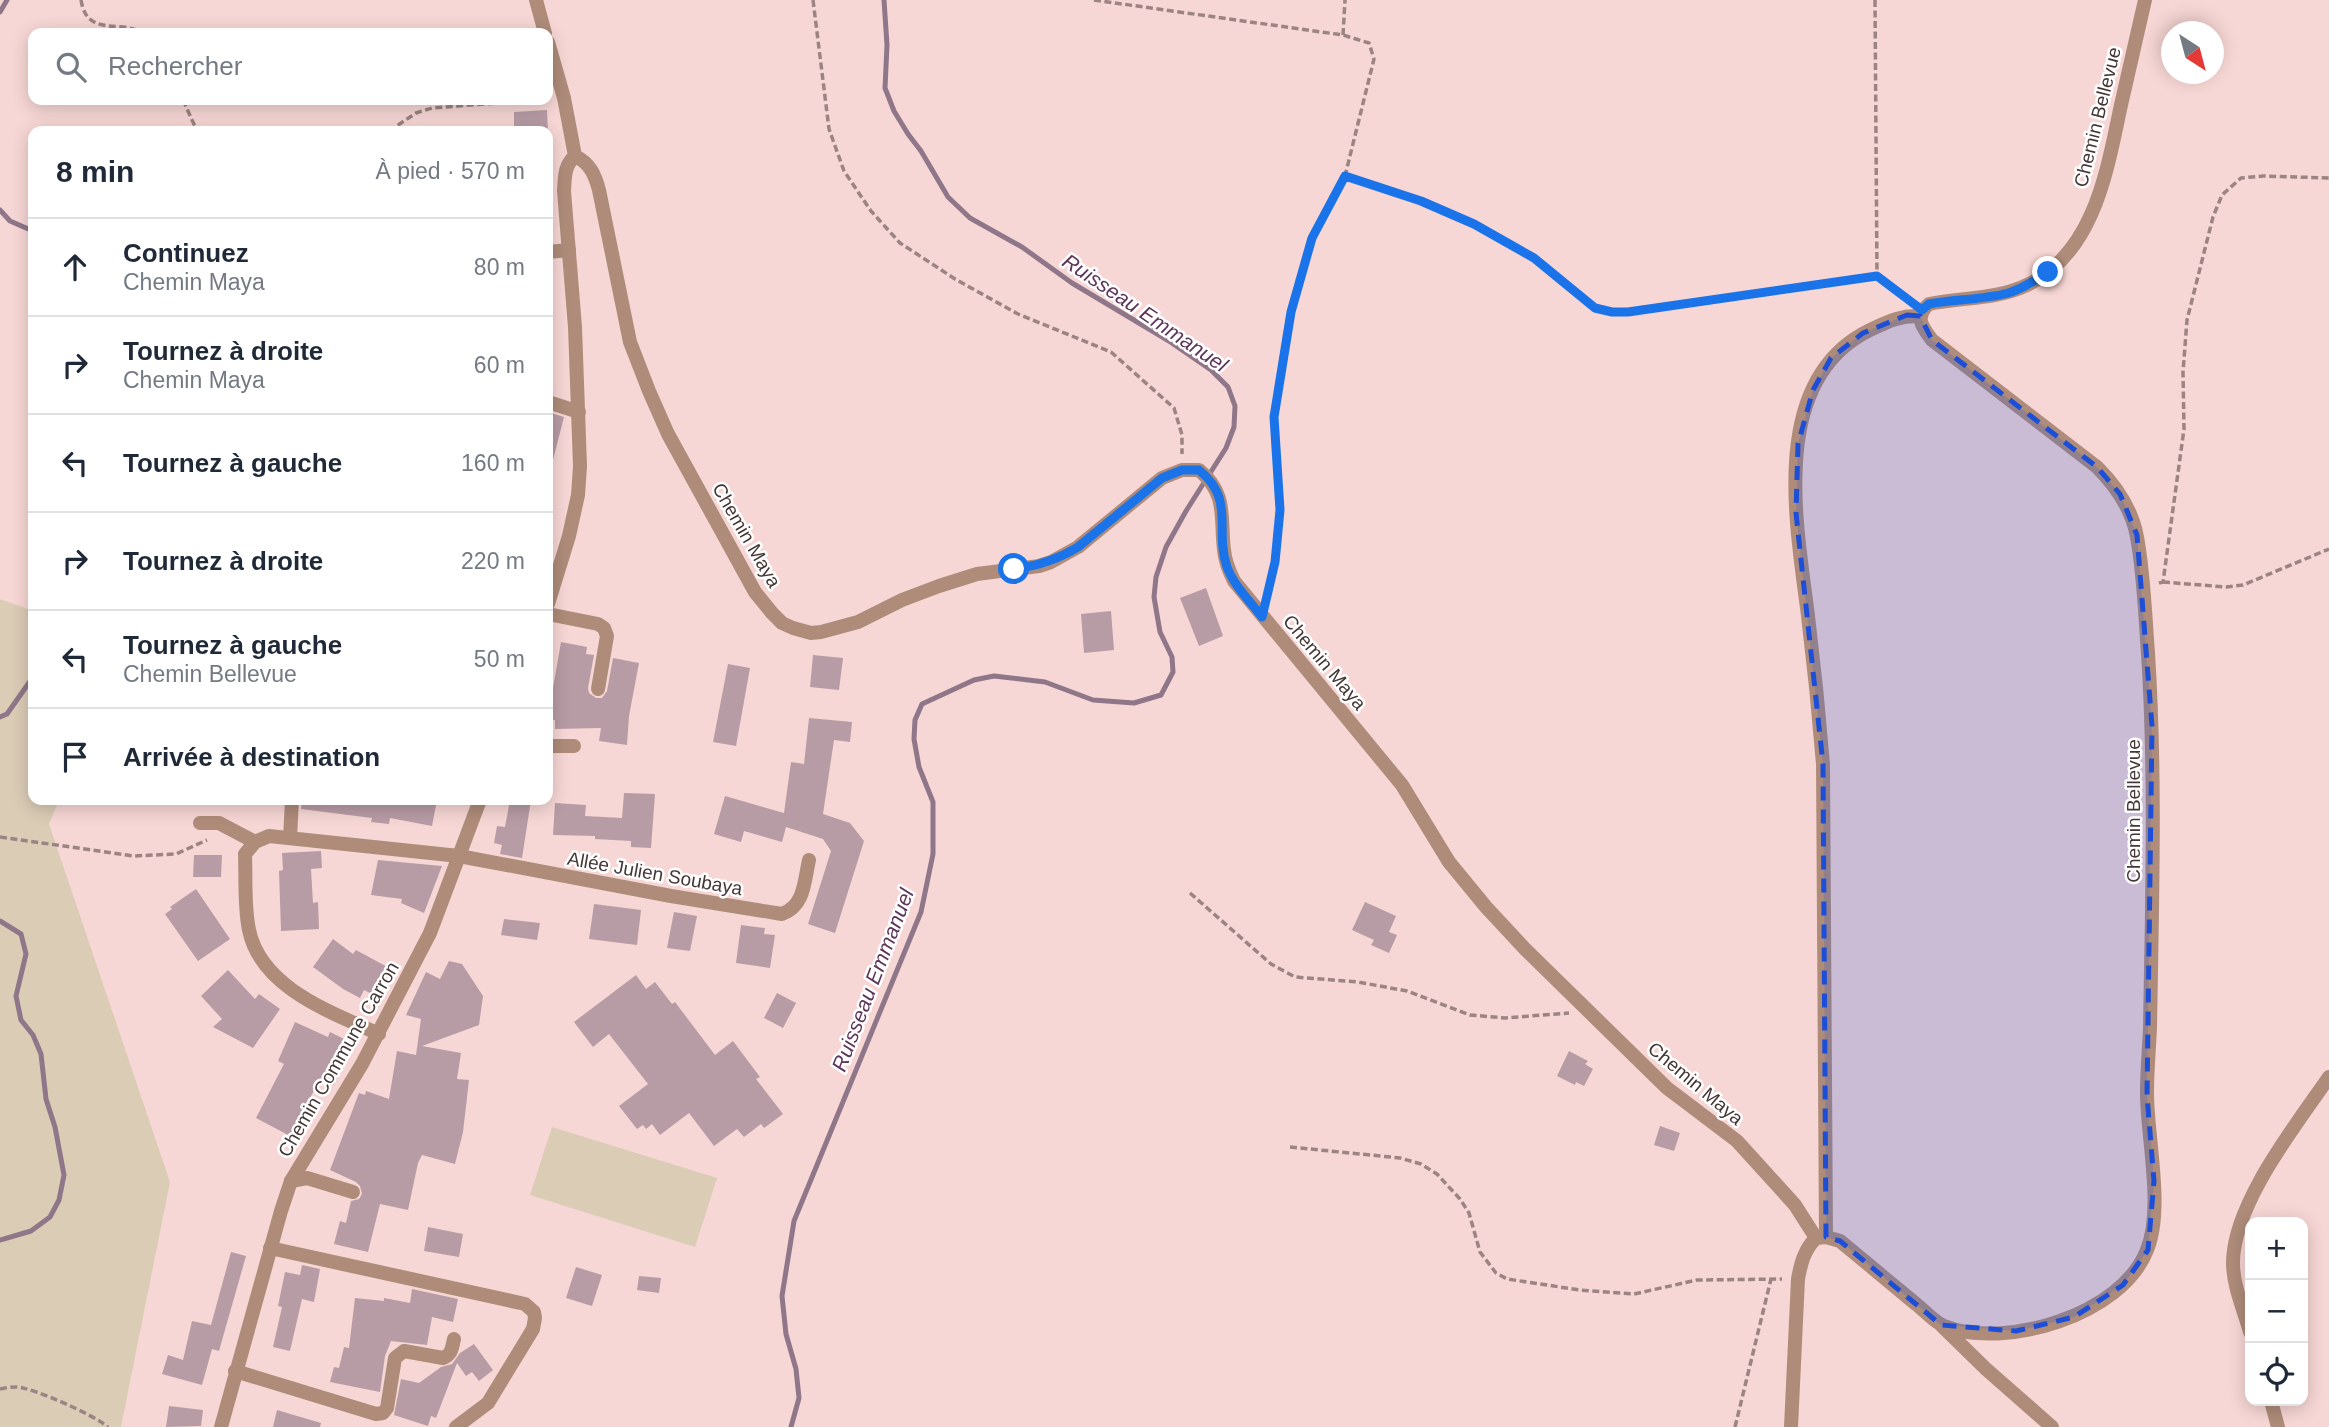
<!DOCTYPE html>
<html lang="fr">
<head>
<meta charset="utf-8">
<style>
  :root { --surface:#fff; --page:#f2f2f3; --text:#1f2937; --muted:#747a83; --line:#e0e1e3 }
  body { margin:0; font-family:Helvetica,sans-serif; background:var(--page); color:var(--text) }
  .controls { position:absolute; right:21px; bottom:21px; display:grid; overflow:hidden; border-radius:14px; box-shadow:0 4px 18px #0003 }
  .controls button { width:63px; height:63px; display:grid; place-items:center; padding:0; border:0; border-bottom:2px solid var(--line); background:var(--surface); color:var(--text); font:35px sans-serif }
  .compass { position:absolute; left:2161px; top:21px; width:63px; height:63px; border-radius:50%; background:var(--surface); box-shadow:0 4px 18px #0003; rotate:144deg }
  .stop { position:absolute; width:21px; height:21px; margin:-16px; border:5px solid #1a73e8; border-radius:50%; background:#fff }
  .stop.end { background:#1a73e8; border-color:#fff; box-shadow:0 2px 7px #0008 }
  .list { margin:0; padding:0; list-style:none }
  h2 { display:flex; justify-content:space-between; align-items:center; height:91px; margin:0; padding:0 28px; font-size:30px }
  h2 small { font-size:23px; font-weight:400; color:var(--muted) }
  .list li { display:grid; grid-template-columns:46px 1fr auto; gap:21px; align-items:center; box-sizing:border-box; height:98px; padding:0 28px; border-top:2px solid var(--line) }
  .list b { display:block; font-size:26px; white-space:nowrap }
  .list p { margin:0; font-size:23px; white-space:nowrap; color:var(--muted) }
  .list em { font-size:23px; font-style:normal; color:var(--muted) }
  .icon { flex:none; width:38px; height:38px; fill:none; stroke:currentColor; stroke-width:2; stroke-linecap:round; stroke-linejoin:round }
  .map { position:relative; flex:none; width:2329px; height:1427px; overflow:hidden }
  .search { position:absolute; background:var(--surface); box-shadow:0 4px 18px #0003; left:28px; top:28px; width:525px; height:77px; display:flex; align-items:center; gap:18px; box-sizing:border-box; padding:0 24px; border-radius:14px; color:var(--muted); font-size:26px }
  .panel { position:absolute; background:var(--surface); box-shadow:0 4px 18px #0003; left:28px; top:126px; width:525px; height:679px; border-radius:14px }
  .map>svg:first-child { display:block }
  .green { fill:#dbccb6 }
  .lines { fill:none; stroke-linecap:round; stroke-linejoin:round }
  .stream { stroke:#8f7789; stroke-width:5 }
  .building { fill:#b89ca5 }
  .path { stroke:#9b8483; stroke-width:3.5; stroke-dasharray:7 3.5; stroke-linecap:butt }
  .minor { stroke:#af8c7a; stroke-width:14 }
  .tertiary { stroke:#af8c7a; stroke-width:14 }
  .route { stroke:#1a73e8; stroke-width:9 }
  .marked { fill:#1d4ed8; fill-opacity:0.2; stroke:#1d4ed8; stroke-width:5; stroke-dasharray:14 9; stroke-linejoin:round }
  .labels { text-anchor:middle; stroke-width:5; stroke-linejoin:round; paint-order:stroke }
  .street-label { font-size:19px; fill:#443736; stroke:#fff }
  .water-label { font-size:21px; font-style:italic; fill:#5d355b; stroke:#fff }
</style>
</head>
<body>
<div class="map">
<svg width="2329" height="1427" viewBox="0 0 2329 1427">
  <rect width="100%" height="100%" fill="#f7d7d5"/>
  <g class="green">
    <path d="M0,599L33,611V800H59L49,824L170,1182L121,1427H0Z"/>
    <path d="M552,1127L717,1178L695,1247L530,1195Z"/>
  </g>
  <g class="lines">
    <g class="stream">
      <path d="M0,12L7,0"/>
      <path d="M0,210L10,221L33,231"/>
      <path d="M0,717L7,714L33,677"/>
      <path d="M0,921L21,934L26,954L16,996L21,1020L33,1035L41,1054L46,1099L55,1127L64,1175L59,1200L50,1217L31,1231L0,1240"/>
      <path d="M791,1427L799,1398L796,1369L786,1334L782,1296L794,1221L921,912L933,854V802L919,767L914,739L915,720L922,704L974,680L994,676L1045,682L1093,700L1134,703L1161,695L1173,672L1172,657L1160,632L1154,597L1156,577L1166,547L1186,511L1226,448L1234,427L1235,406L1228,387L1211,370L1169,341L1072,283L1022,247L970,218L948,197L921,151L908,134L894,111L885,88L887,45L884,0"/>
    </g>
  </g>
  <g class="building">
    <path d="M547,110L548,131H514V112Z"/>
    <path d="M548,412L564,417L553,460L548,459Z"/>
    <path d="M1206,588L1223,636L1199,646L1180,598Z"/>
    <path d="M1111,611L1114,650L1084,653L1081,614Z"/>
    <path d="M561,642L587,647L586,654L594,655L588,688L589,693L596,698H602L607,691L613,658L639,663L629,716L627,745L599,741L601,728L555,729V720L548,721V688H553Z"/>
    <path d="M813,655L843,658L839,690L810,687Z"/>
    <path d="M728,664L750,668L736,746L713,742Z"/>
    <path d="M809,718L852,722L850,742L834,740L823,814L850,823L864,841L835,933L808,924L831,851L823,839L786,827L782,842L744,831L741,842L714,834L725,796L784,813L791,762L804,764Z"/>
    <path d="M624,793L655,794L651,848L631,847V841L595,839V836L553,835L555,803L586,805L585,816L622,818Z"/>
    <path d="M302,800H437L432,826L390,818L389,824L371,822L372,818L301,809Z"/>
    <path d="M510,800H531L522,858L500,854L502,845L494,843L497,826L505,827Z"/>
    <path d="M321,851L322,868L311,869L313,903L318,902L319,929L281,931L279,871L283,870L282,853Z"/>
    <path d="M194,855H222L221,877H193Z"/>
    <path d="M378,860L442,866L424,913L401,903L402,899L371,895Z"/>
    <path d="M196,889L230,939L198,961L165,914L172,909L170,907Z"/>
    <path d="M1365,902L1396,916L1389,932L1397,935L1389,953L1371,945L1374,940L1352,930Z"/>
    <path d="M594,904L641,910L637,945L589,939Z"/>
    <path d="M674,912L697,916L690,951L667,948Z"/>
    <path d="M504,919L540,923L537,940L501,935Z"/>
    <path d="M741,925L765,928L764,934L775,935L770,968L736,963Z"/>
    <path d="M333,939L353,954L356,950L393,970L378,997L364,990L360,998L343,989L313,967Z"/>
    <path d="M449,961L462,964L483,996L479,1025L422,1046L461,1053L457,1079L469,1080L463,1132L455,1164L422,1155L418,1163L408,1210L380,1204L368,1252L334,1244L340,1221L346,1223L351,1201L359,1199L362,1194L360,1186L356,1182L330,1170L359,1093L365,1095L366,1091L389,1099L397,1051L416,1055L421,1019L406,1015L426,972L440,979Z"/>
    <path d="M228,970L255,999L259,994L280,1009L253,1048L213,1027L222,1019L201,996Z"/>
    <path d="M636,975L646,989L655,982L672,1004L675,1002L715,1055L733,1041L760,1077L756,1079L783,1114L764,1128L761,1124L744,1137L737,1129L714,1146L689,1113L660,1135L652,1124L646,1129L643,1125L637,1129L619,1106L648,1084L609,1034L593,1047L574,1022Z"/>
    <path d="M777,993L796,1003L783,1028L764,1018Z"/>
    <path d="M295,1022L328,1037L330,1032L354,1044L334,1085L320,1079L290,1136L256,1118L284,1064L278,1061Z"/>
    <path d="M1569,1051L1588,1061L1585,1064L1593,1069L1584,1086L1576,1082L1575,1085L1557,1076Z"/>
    <path d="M1660,1126L1680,1133L1674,1151L1654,1145Z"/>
    <path d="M428,1227L463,1234L459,1257L424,1251Z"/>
    <path d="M231,1252L246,1256L219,1351L212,1349L202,1385L162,1374L168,1355L183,1360L192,1321L211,1325Z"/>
    <path d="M302,1265L320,1269L314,1302L302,1299L290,1351L273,1347L282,1307L278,1306L285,1272L300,1275Z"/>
    <path d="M576,1267L602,1275L592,1306L566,1298Z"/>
    <path d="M639,1276L661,1278L659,1293L637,1290Z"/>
    <path d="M412,1289L458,1299L453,1322L432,1317L427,1345L391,1341L385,1356L380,1392L330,1382L334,1367L339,1368L344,1347L349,1348L355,1298L384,1301V1298L410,1303Z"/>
    <path d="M474,1344L493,1370L479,1381L472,1372L466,1376L457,1363L436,1418L431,1416L428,1426L394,1415L401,1379L419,1383L441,1367L452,1364L460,1353Z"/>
    <path d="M169,1406L203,1410L201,1426L166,1427Z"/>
    <path d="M277,1410L321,1423L320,1427H273Z"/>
  </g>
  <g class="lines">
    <g class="path">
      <path d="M81,0C87,38 120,19 143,33"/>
      <path d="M813,0L829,129L844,171L871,211L900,243L955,279L1018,314L1111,352L1174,408L1182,435V454"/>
      <path d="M1094,0L1343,35L1369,43L1374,59L1345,176L1313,238L1291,312L1274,417L1281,510L1275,562L1266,598"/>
      <path d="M1875,0L1877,276"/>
      <path d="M1343,35L1345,0"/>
      <path d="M183,100L197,131"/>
      <path d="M389,131L416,113L432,108L537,100"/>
      <path d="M1345,176L1421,201L1474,224L1534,258L1595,308L1612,312H1628L1877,276L1909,300"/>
      <path d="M2163,582L2226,587L2243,585L2329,549"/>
      <path d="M2159,583L2163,582L2184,429L2183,372L2187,320L2213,217L2222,195L2241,178L2263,176L2329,178"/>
      <path d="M0,837L134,856L176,854L207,840"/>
      <path d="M1190,893L1271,964L1295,977L1358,982L1407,991L1470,1015L1505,1018L1569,1013"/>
      <path d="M1290,1147L1400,1158L1421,1164L1437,1174L1460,1199L1469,1213L1480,1252L1496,1273L1507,1279L1580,1290L1634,1294L1697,1280L1782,1279"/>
      <path d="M0,1389C5,1388 11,1387 17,1387C34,1388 94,1415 108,1427"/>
      <path d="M1735,1427L1771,1279"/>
    </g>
    <g class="minor">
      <path d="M575,156C590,163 595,175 599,190L630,342L649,391L668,434L755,592L772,613L782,623L793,628L811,633L821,632L858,622L902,600L939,586L977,574L1039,566L1051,562L1078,547L1162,478L1182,470H1199C1228,494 1220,517 1224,550C1225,561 1229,571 1234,581L1402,785L1449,862L1486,907L1525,949L1667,1088L1737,1141L1795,1205L1816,1238"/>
      <path d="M548,252L569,250"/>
      <path d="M548,402L579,412"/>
      <path d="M548,614L598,624L604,628L607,636L598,689"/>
      <path d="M548,746H574"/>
      <path d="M200,823H219L255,842"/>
      <path d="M290,838L292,800"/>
      <path d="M379,1034C331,1012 261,988 249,930C244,906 246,879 245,854L255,842L269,836L459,856L671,896L782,914C805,905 804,882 809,860"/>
      <path d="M291,1181L307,1178L353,1192"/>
      <path d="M1826,1237L1823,764C1819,714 1814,665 1808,616C1797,526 1767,380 1870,330C1887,322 1900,315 1920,316"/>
      <path d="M270,1248L525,1304L534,1312L535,1318L533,1329L488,1403L456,1427"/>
      <path d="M1942,1326L1986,1369L2052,1427"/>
      <path d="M2250,1332C2244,1310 2233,1286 2233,1263C2233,1204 2296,1125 2329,1077"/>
      <path d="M235,1371L376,1414L383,1413L387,1408L395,1358L404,1351L443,1358C452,1355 452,1347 454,1339"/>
      <path d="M2271,1401L2278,1427"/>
      <path d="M1791,1427L1798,1279C1801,1263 1804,1250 1816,1238L1826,1237L1840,1241C1865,1262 1891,1283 1916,1304C1925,1311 1934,1322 1944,1326C2005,1350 2122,1315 2147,1250C2164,1208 2147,1138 2147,1093C2147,1071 2149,1050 2150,1028C2152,903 2156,778 2148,653C2145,615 2144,575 2137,537C2132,509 2116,486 2097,467L1932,340C1922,327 1914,317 1929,304C1963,297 1997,300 2029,284C2095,251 2107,170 2121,105C2129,70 2137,35 2145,0"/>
    </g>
    <g class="tertiary">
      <path d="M536,0L545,33"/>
      <path d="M548,42L564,98L575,156C564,166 565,177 564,191L575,327L580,466L578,495L569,536L548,604"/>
      <path d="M221,1427L281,1211L291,1181L362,1064L430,933L480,800"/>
    </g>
  </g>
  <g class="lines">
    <path class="route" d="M1014,569C1038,566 1057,560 1078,547L1162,478L1182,470H1199C1236,500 1214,529 1227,567C1234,586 1250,601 1262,617L1275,562L1280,510L1274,417L1291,312L1312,238L1345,176L1421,201L1474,224L1534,258L1595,308L1612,312H1628L1877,276L1922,310L1929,304C1955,299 1982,300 2008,293C2023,289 2035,280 2048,272"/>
  </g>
  <path class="marked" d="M1907,315L1920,316L1932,340L2097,467L2120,494L2137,535L2152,726L2147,1096L2154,1181L2148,1250L2123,1285L2074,1317L2016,1331L1941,1325L1840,1241L1826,1237L1823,764L1796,513L1798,444L1813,390L1831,358L1863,333Z"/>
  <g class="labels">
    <g class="street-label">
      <text transform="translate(2097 117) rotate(-76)" y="7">Chemin Bellevue</text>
      <text transform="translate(747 535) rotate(60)" y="7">Chemin Maya</text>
      <text transform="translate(1325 662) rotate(50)" y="7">Chemin Maya</text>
      <text transform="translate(2133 811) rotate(-90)" y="7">Chemin Bellevue</text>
      <text transform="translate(655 873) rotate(10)" y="7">Allée Julien Soubaya</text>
      <text transform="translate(338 1059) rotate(-60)" y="7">Chemin Commune Carron</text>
      <text transform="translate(1696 1083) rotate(40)" y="7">Chemin Maya</text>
    </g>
    <g class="water-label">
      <text transform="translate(1145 313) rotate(34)" y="7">Ruisseau Emmanuel</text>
      <text transform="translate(873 980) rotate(-69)" y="7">Ruisseau Emmanuel</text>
    </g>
  </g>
</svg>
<div class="controls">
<button>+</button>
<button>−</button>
<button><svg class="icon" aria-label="locate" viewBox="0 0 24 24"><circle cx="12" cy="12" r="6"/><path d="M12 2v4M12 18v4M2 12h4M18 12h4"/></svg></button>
</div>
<svg class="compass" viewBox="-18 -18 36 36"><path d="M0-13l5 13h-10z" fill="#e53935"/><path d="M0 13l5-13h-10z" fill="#747a83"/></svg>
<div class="stop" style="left:1014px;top:569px"></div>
<div class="stop end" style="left:2048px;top:272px"></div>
<div class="search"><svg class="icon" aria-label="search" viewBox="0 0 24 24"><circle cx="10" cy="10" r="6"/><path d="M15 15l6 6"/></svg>Rechercher</div>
<section class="panel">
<h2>8 min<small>À pied · 570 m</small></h2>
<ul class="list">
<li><svg class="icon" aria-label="ahead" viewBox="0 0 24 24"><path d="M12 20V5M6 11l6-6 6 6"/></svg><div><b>Continuez</b><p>Chemin Maya</p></div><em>80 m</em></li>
<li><svg class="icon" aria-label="right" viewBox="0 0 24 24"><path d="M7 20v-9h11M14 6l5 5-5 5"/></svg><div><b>Tournez à droite</b><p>Chemin Maya</p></div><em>60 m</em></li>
<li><svg class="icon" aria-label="left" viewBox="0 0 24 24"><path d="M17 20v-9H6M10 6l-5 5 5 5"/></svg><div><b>Tournez à gauche</b></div><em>160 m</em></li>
<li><svg class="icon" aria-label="right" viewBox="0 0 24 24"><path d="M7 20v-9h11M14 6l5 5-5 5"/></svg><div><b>Tournez à droite</b></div><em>220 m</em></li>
<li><svg class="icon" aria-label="left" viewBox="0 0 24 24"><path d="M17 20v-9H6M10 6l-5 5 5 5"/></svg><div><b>Tournez à gauche</b><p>Chemin Bellevue</p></div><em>50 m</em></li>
<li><svg class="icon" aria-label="arrive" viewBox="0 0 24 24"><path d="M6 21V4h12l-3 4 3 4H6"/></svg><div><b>Arrivée à destination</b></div></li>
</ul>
</section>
</div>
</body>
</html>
